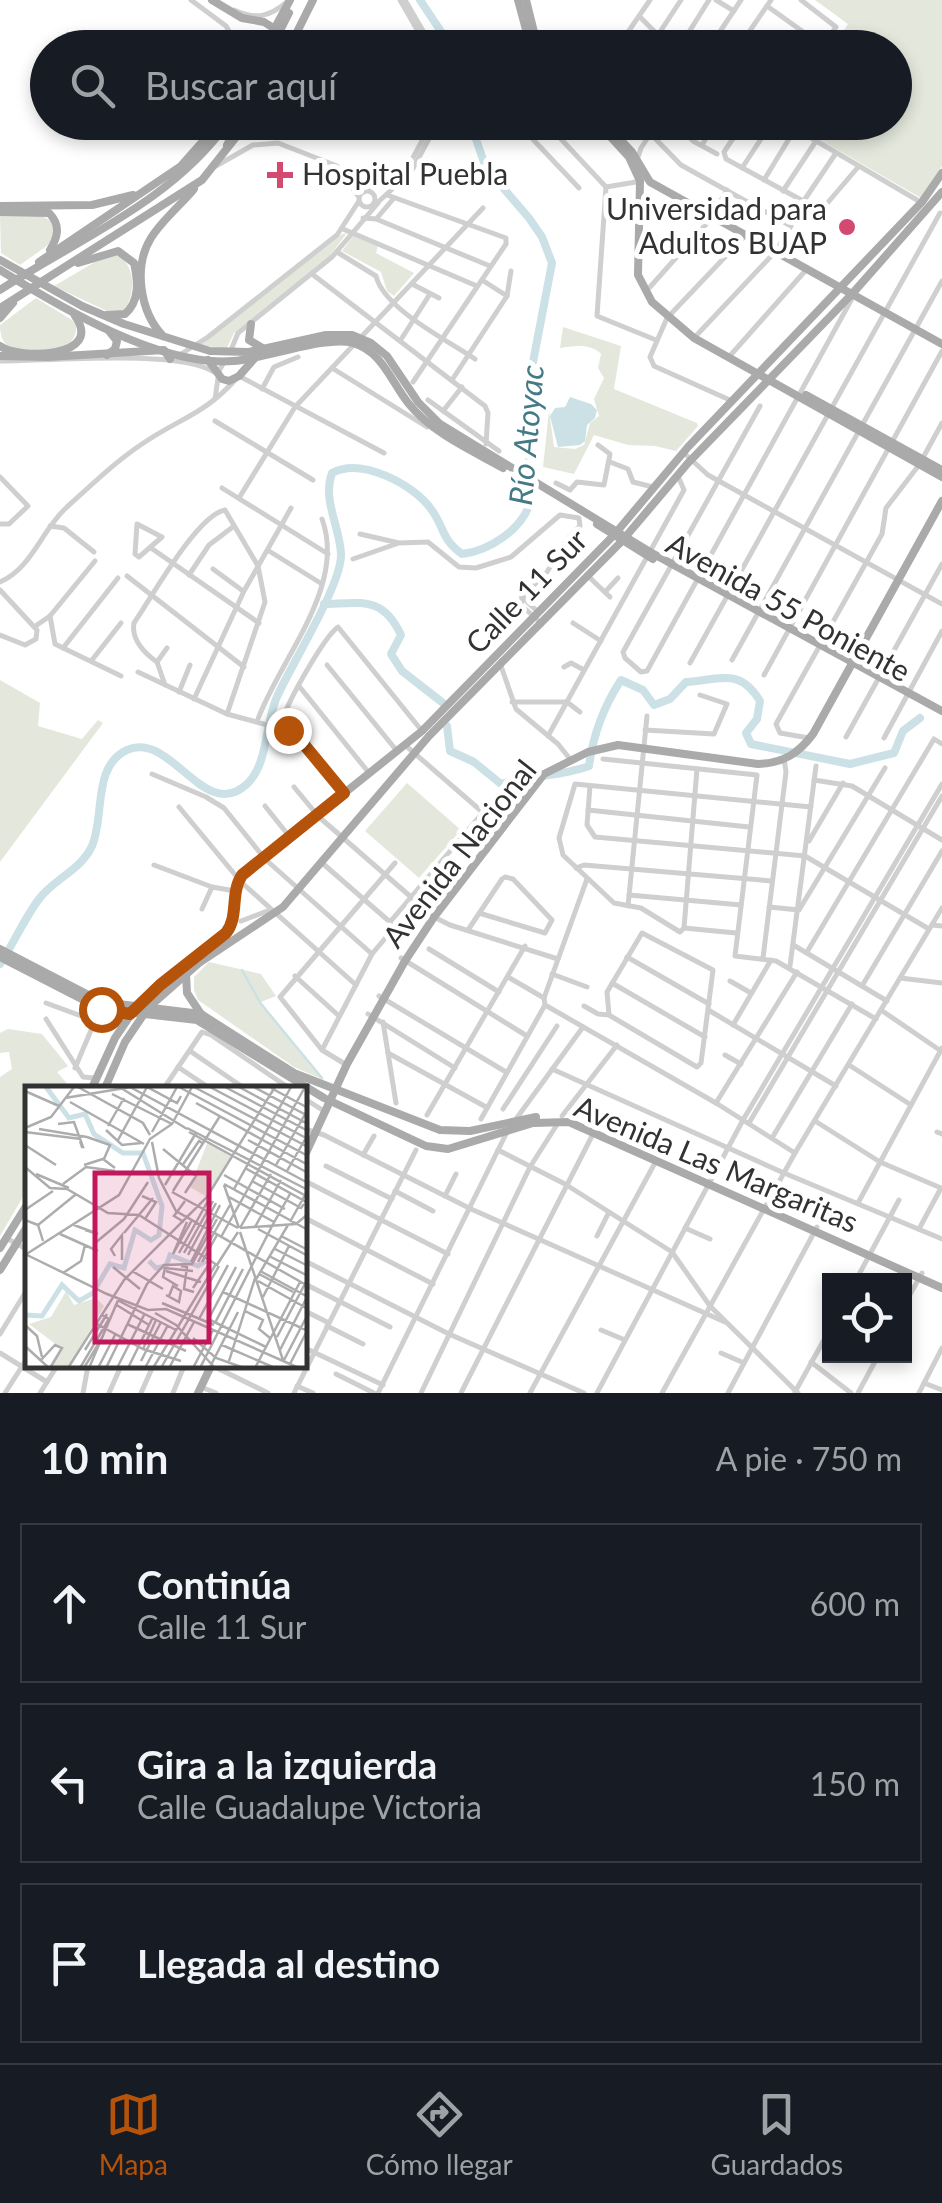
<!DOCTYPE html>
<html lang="es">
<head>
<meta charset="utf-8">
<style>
  :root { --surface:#171b24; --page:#242831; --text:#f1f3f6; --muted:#9ea1a6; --line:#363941; --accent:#b45309 }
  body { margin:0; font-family:Lato,sans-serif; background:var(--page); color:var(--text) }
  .controls { position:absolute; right:30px; bottom:30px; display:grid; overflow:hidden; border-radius:0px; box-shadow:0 5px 15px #0003 }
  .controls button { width:90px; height:90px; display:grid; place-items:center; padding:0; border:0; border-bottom:2px solid var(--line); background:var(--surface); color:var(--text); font:50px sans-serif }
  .stop { position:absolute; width:30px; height:30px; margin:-22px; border:8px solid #b45309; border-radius:50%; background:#fff }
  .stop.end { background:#b45309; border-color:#fff; box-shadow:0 2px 10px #0008 }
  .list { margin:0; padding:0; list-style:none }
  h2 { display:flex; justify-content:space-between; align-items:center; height:130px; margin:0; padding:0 40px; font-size:42px }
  h2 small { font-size:32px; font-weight:400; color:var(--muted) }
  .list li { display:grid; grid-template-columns:65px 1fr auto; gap:30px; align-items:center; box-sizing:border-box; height:160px; margin:0 20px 20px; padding:0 20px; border:2px solid var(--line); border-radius:0px }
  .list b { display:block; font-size:38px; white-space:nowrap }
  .list p { margin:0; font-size:32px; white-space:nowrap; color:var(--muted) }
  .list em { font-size:32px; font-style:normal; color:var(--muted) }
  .icon { flex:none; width:55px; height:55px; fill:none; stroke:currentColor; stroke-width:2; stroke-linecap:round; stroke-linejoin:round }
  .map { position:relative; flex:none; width:942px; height:1393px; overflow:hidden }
  .search { position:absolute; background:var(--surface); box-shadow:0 5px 15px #0003; left:30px; right:30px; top:30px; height:110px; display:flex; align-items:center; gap:25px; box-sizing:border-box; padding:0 35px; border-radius:55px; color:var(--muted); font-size:38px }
  .sheet { height:670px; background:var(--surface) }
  nav { display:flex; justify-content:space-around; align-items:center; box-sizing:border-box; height:140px; border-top:2px solid var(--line); background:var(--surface); font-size:28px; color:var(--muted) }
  nav a { display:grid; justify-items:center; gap:5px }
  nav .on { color:var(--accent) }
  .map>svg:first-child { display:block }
  .green { fill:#e4e8dc }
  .water { fill:#cbe1e6 }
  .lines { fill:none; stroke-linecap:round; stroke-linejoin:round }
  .stream { stroke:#cbe1e6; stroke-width:2.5 }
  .river { stroke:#cbe1e6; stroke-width:8 }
  .minor { stroke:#cfcfcf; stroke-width:5 }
  .major { stroke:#aaa; stroke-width:8 }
  .route { stroke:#b45309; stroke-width:12 }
  .poi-dot { fill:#d34970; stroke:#fff; stroke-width:4 }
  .labels { text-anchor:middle; stroke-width:10; stroke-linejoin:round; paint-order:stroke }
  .poi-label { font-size:30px; fill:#323232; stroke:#fff; text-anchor:start }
  .street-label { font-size:30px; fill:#323232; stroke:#fff }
  .water-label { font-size:32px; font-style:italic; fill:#447a86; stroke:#fff }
  .inset-river { fill:none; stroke:#cbe1e6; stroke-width:5 }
  .inset-road { fill:none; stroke:#adadad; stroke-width:2.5 }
  .view { fill:#c2185b; fill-opacity:0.15; stroke:#c2185b; stroke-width:5 }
  .inset-edge { fill:none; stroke:#323232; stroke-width:5 }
</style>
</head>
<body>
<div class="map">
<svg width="942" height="1393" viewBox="0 0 942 1393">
  <rect width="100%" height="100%" fill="#fff"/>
  <g class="green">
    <path d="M815,0H942V166L921,198L791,123L894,122V48L833,47L848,24Z"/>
    <path d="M39,214L52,222L54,238L48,245L20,265L1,253L0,216Z"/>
    <path d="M347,233L329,257L234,333L226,350L199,344L342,234Z"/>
    <path d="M354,235L378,245L376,253L414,273L394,296L387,291L381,272L342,251Z"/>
    <path d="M116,255C136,263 136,295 124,310L111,313L54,286L100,259Z"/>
    <path d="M36,298L72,320L76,325C77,337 71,345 59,348C33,349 0,361 0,325Z"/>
    <path d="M563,327L621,346L614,389L697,423L698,426L676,451L655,446L628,445L594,435L574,474L543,467L549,410L554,447L575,449L584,445L590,423L599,416L594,399L604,378L598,368L601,354C590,343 574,346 560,348Z"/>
    <path d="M0,680L40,703L38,726L82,739L98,720L103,723L0,862Z"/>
    <path d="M407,783L461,830L419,878L365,831Z"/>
    <path d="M209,962L261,974L276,996L261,1002L324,1080L294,1067L198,1000L194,990V977Z"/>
    <path d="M8,1029L42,1034L68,1066L57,1072L71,1088H28L27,1190L0,1236V1077L12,1069L9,1052L0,1053V1033Z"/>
  </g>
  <path class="water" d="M570,397L591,404L597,410L595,418L587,425L585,441L580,445L558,447L550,416L555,408L565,407Z"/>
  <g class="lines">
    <path class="stream" d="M242,970L261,1004L322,1078"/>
    <g class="river">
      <path d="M420,0L452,48"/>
      <path d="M324,604C362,603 383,596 401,635L391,654L402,671L443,703"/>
      <path d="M447,726L450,751L474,762L501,784C530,775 559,777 589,766C593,735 604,706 621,680L643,690L654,705L670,699L686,682C720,680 739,667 760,701L757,719L746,733L751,744L850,764L894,753L903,731L920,718"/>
      <path d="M0,964C14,943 24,919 39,899C54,879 81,870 92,846C105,816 92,766 127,750C171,730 204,824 247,784C268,764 265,726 276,699C290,666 342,585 341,554C340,527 322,500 332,473C361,457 413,484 431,509C445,528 441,539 462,554C489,551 523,529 530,502L528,388L552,263L542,237L529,218L486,168L470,122"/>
    </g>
    <g class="minor">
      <path d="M191,0L226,26L239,48"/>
      <path d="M400,0L419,33L422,48"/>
      <path d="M405,0L433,48"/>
      <path d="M716,0L734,11"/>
      <path d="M801,0L836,27L822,48"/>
      <path d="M767,6L823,46"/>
      <path d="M234,10C256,20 269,17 287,2"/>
      <path d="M639,16L671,48"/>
      <path d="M658,35L681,0"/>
      <path d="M412,48L418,36"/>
      <path d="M617,48L650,0"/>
      <path d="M679,48L709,0"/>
      <path d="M709,48L741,0"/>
      <path d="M738,48L771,0"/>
      <path d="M766,48L772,38L785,48"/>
      <path d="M531,122L526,132L579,188"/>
      <path d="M545,122L606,187L597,316L656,340"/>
      <path d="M639,122L681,165L791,226L775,252L694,338"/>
      <path d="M675,122L693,141L717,154"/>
      <path d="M744,122L724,152L726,159L818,209L824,207L859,166"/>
      <path d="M784,122L917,200"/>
      <path d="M702,145L716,122"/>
      <path d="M637,160L641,148L658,122"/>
      <path d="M216,166L253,145L278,143L337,166L359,197"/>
      <path d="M742,168L772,122"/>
      <path d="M764,180L795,129"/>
      <path d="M606,187L642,181"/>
      <path d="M783,191L816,141"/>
      <circle cx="367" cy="199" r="8"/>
      <path d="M361,193L407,169L432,122"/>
      <path d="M387,195L506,238V244L413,382"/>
      <path d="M803,202L836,153"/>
      <path d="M377,203L411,172L438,122"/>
      <path d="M363,218L376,219L490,266"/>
      <path d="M377,218L394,198"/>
      <path d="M343,229L477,286"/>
      <path d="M337,252L376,276C384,309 447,340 475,359"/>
      <path d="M312,274L485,406L488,413L486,444"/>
      <path d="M482,280L507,296"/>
      <path d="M412,284L439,298"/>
      <path d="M650,287L708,222L727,190"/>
      <path d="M400,341L430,294"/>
      <path d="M231,350L238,333L332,257L378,203"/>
      <path d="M181,354L208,337L337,235L359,201"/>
      <path d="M728,358L806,270"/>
      <path d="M0,361C49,361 178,349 214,372"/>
      <path d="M332,368L427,427"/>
      <path d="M239,376L384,453"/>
      <path d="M452,380L507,296L511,271"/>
      <path d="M262,389L274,367L298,357"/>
      <path d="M215,399L219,371L224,362"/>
      <path d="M428,400L499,451"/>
      <path d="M732,401L654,366L650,357L667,318L745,236"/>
      <path d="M760,406L623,652L625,658L641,672L647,671L854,295"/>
      <path d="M443,411L462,387"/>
      <path d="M215,421L313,480"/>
      <path d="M684,453L708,475L942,604"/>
      <path d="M610,462L628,469L633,482L653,487"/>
      <path d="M0,477L28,506L9,524H0"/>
      <path d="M556,483L570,490L577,482L604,485L610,454L598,445"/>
      <path d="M222,488L328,554"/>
      <path d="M239,498L295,407L483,208"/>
      <path d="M137,524L162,537L139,557L135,554Z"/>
      <path d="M50,526L64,528L94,552"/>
      <path d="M360,534L399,543L428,542L459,567L476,568L511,557L560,515L579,518L580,526L566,541L547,572L522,597"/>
      <path d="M151,548L259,623"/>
      <path d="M269,551L322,584"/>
      <path d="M353,559L396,544"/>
      <path d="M213,569L243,591"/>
      <path d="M189,575L209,545L234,526"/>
      <path d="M127,576L244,667"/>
      <path d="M588,576L610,597"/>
      <path d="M0,582C32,568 41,531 66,508C90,486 115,462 142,444C180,418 204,415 237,378"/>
      <path d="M0,590L37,630L36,639L25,645L0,635"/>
      <path d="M605,592L618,578"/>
      <path d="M522,597L521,605L542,624"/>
      <path d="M522,597L538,612"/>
      <path d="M50,616L55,644L121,676"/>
      <path d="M573,623L601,641"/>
      <path d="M37,625L50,616L95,561"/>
      <path d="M63,648L118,578"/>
      <path d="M92,660L121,623"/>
      <path d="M732,660L942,281"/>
      <path d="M157,662C144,653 131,639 134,623C152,597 197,515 225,510L258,566L265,602L227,714"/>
      <path d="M157,662L165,685"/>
      <path d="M157,662L167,648"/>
      <path d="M690,663L940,213"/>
      <path d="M327,665L397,751"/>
      <path d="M501,666L516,709L558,744L570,759"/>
      <path d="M564,667L571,663L584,670"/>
      <path d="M138,672L227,714L293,732L344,793"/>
      <path d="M764,675L942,351"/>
      <path d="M299,686L369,773"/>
      <path d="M179,692L190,665"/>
      <path d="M194,699L244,591L291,508"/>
      <path d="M512,702H567L580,712"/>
      <path d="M258,719C280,659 347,586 322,519"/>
      <path d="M283,719C288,701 324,637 338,627L422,731"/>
      <path d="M645,730L714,734L727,704L700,695"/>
      <path d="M548,736L684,490L678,476"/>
      <path d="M846,737L942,564"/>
      <path d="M809,738L780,733L776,724L882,534L886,508L919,465L942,423"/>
      <path d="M884,738L942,631"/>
      <path d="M405,745L502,829"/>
      <path d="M603,759L757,775L735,956L776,961L876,1019"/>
      <path d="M152,774L206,797L224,808L265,859L372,954"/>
      <path d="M814,780L852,786L942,840"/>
      <path d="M590,786L587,825L595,837L805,856L929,929"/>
      <path d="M294,787L319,817L434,917L450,925L558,959"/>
      <path d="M265,806L289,836"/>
      <path d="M179,807L241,882L356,985"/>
      <path d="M588,810L749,827"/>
      <path d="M809,841L843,783"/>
      <path d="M321,862L390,922L393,929L372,954L322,1050"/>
      <path d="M154,865L212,887L235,891"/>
      <path d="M576,868L584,865L772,881"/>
      <path d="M629,895L741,905"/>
      <path d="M628,906L647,716"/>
      <path d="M769,907L799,910L885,768"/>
      <path d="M202,909L212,887"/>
      <path d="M241,921L270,910"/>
      <path d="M390,922L490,804"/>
      <path d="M932,925L942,926"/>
      <path d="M684,928L680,932L641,908L614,903L563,855L559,838L575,784L811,807"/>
      <path d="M684,928L697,769"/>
      <path d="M684,928L736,933"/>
      <path d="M468,930L502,879L505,877L513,879L552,920L545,933L479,913"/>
      <path d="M795,946L887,1001"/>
      <path d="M429,949L499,992"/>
      <path d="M807,952L934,739L942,744"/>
      <path d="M627,957L709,1004"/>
      <path d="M401,958L527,1036"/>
      <path d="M763,958L786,772L784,758"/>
      <path d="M790,966L816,766"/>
      <path d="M552,974L587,987"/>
      <path d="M295,976L339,1016"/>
      <path d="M508,977L544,998"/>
      <path d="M900,978L942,983"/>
      <path d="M730,981L751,993"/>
      <path d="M612,983L705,1037"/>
      <path d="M862,986L942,851"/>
      <path d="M379,996L506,1072"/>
      <path d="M46,1003L95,1021L75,1068"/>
      <path d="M545,1005L716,1103L795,1153"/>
      <path d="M584,1006L598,1014L609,1015L697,1067L701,1063L713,970L642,933L607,992L609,1015"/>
      <path d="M881,1010L941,1051"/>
      <path d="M710,1011L836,1086"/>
      <path d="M368,1014L455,1068"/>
      <path d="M46,1019L83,1077L94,1078"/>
      <path d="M383,1022L396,1103"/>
      <path d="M733,1025L771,960"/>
      <path d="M190,1051L244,1088"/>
      <path d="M388,1053L486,1107"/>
      <path d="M725,1055L741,1064"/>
      <path d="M345,1064L322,1050L280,997L395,863"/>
      <path d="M849,1065L911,1105"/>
      <path d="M178,1067L208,1087"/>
      <path d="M552,1069L784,1173L942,1239"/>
      <path d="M164,1088L202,1032L211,1035L289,1088"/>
      <path d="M305,1099L324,1111"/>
      <path d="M716,1103L797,972"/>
      <path d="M503,1109L557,1026"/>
      <path d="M427,1115L525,946"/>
      <path d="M562,1116L617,1045"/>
      <path d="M481,1119L545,1005L544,998L587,879"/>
      <path d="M516,1119L583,1027"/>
      <path d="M815,1121L880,1162L941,1188"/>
      <path d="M749,1123L942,796"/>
      <path d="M305,1129L324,1135L471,1209L725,1322"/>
      <path d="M937,1132L942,1134"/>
      <path d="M772,1138L852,1004"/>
      <path d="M498,1150L565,1184L672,1252L710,1306L798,1393"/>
      <path d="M363,1155L374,1136"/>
      <path d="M326,1166L392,1199"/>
      <path d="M305,1181L448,1254"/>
      <path d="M395,1191L433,1211"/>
      <path d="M445,1196L456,1174"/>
      <path d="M858,1203L942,1048"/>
      <path d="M305,1218L433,1284"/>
      <path d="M685,1228L710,1239"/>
      <path d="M919,1229L941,1188"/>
      <path d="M597,1236L609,1212"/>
      <path d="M6,1238L28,1250"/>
      <path d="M305,1261L449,1334L584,1393"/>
      <path d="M856,1280L899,1200"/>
      <path d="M305,1284L390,1327"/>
      <path d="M904,1305L922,1273"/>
      <path d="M305,1311L329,1323"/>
      <path d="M327,1326L363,1344"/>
      <path d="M601,1330L625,1340"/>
      <path d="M0,1334L28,1288"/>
      <path d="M305,1348L383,1385"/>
      <path d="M0,1353L47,1382"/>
      <path d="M721,1353L744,1363"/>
      <path d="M811,1362L851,1393"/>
      <path d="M213,1366L268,1393"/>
      <path d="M336,1374L374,1393"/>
      <path d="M924,1383L942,1390"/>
      <path d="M297,1386L313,1393"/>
      <path d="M201,1387L216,1393"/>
      <path d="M795,1392L830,1329"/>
      <path d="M5,1393L28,1357"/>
      <path d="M40,1393L57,1366"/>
      <path d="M83,1393L88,1366"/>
      <path d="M109,1393L121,1366"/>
      <path d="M141,1393L153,1366"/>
      <path d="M173,1393L184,1366"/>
      <path d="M294,1393L416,1150"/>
      <path d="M378,1393L507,1132"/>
      <path d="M421,1393L530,1167L558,1123"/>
      <path d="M461,1393L594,1132"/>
      <path d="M530,1393L656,1161"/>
      <path d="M597,1393L743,1120L942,784"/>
      <path d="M662,1393L795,1153L942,908"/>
      <path d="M728,1393L817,1227"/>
      <path d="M858,1393L878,1356"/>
      <path d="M919,1393L942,1348"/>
    </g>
    <g class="major">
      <path d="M212,0L242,18L264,22L275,29L277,48"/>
      <path d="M518,0L531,48"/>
      <path d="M526,0L538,48"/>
      <path d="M264,48L290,0"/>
      <path d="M271,48L289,13"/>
      <path d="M289,48L313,0"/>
      <path d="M597,122L629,157L640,181L638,275L652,302L694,338L942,477"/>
      <path d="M617,136L632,152L650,182L942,344"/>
      <path d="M227,145L239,122"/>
      <path d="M0,206L92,205L133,195"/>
      <path d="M0,212L49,213C61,225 58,237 50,250"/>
      <path d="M0,260L82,306L124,324L210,351L249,352L326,335H352L371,343L387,356L418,402L440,424L650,552L942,711"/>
      <path d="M39,262L181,166L220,122"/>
      <path d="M78,263L118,251L134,263C138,281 140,301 125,314L107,315"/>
      <path d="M0,270C60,307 160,367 233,361C265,359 326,335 353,343C383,352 391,382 409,404C432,433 471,450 503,468"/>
      <path d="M0,290C78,239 173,201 228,122"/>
      <path d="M0,308L202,180L248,122"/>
      <path d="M0,318L13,303"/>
      <path d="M251,324L249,340L264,349"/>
      <path d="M163,336C140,312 133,267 151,238C162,220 181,205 194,189"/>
      <path d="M0,346C19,360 105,358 75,316"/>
      <path d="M107,355L115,349L117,341L109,331"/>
      <path d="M0,356L48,357L164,350L170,359"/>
      <path d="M208,360L222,379L229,381L239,376L254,359"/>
      <path d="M806,395L942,470"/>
      <path d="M597,524L653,559"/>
      <path d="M0,949L102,1002L201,1014L294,1073L440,1130L470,1131L536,1117"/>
      <path d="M0,957L101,1009L197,1020L324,1098L426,1146L448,1149L533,1123L569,1122L942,1288"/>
      <path d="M186,974L187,993L201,1014"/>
      <path d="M92,1088L115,1038L136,1007L230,929L236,884L242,875L422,731L614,535L688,447L922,202L942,173"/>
      <path d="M105,1088L125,1042L148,1008L199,963L283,907L429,736L622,541L688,463L852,294L942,192"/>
      <path d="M305,1155L347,1064L405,961L434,917L544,774L588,752L618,745L758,764C783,763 798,754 813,734L942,501"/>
      <path d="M0,1248L28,1203"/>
      <path d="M0,1270L28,1225"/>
      <path d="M198,1393L211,1366"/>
    </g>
  </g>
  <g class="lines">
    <path class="route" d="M101,1009L130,1014L160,985L226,933C239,917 230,893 242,875L344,793L297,736L288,730"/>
  </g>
  <g class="poi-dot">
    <path d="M275 160h10v10h10v10h-10v10h-10v-10h-10v-10h10z"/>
    <circle cx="847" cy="227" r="10"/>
  </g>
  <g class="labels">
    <g class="poi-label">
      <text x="302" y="185">Hospital Puebla</text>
      <text x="827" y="220" text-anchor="end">Universidad para<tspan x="827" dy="34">Adultos BUAP</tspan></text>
    </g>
    <g class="street-label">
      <text transform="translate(527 592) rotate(-46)" y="10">Calle 11 Sur</text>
      <text transform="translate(788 608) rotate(29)" y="10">Avenida 55 Poniente</text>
      <text transform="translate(460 854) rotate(-52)" y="10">Avenida Nacional</text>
      <text transform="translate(716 1165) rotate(23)" y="10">Avenida Las Margaritas</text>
    </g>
    <g class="water-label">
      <text transform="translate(527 435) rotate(-85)" y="11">Río Atoyac</text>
    </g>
  </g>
  <g transform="translate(25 1086)">
    <rect width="282" height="282" fill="#fff"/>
    <path d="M183,55L206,71L182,111L165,101ZM41,205L49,219L71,212L79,220L43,282H26L37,263L4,238L26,231Z" fill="#e4e8dc"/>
    <path class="inset-river" d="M124,175L131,182L141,180L145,169L173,180L181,175M0,229L17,230L37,199L54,215L68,207L85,178L99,182L110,144L126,154L134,149L137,120L118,67H98L69,48L60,28L44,32L21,1"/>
    <path class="inset-road" d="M53,1L118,37L125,49M105,1L283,97M154,1L283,70M169,1L283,61M185,1L283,53M200,1L283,45M214,1L283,38M229,1L283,30M96,2L162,43M246,2L283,22M0,5L34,20M87,8L147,38M40,12L106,1M45,16L119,58M171,17L283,79M33,38L49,36L58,61H57L55,55M83,40L99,12M0,42L26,31L49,1M162,42L283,104M14,43L62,51M81,44L97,59L116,57M0,46L56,53M127,46L152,1M164,46L283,111M62,51L85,59L79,73M93,54L122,1L152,17L156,10M223,54L283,87M127,56L134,92L151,125L283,200M0,59L31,79M138,63L171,90L160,107M59,79L78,73L90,82M251,79L283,23M157,80L174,55L179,58M0,81L25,102L42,103L83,127L114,129L192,179L213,146M220,82L283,117M262,85L283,48M11,88L44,102M199,89L260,123M227,95L276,122L279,118M38,98L61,81L90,85M199,98L283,144M140,99L171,47M199,99L214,142M209,103L266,1M148,105L195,30M147,106L213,142M117,110L131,116L120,133M204,111L249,136M0,124L28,105M99,133L123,96M0,134L13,139L18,155M159,136L149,130L160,115M162,136L148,168L167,134M265,136L281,107M13,139L50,109M49,139L73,148L60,144M247,140L265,108M230,141L256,94M215,142L246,88M215,142L271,138L283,128M233,143L283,170M215,146L258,274M99,147L128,112M189,147L205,119M35,148L73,165M256,150L283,164M196,151L280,1M69,158L99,133M250,163L283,180M154,167L184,113M159,167L188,115M0,168L82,208L123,224L141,223L274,282M0,169L94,109L125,53L147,38L167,1M163,169L191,117M90,170L86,163L97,149V174M244,170L283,190M166,176L195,119M173,176L189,147M177,176L192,149M156,180L162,181L159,203L169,206M88,181L115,203M107,185L138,203M141,185L176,196M235,185L283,211M38,187L56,175L60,159M234,188L268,206M230,195L263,139M233,195L283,223M153,200L138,191L140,182L168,185M168,202L185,177M198,206L283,245M141,209L154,216L156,205L148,200L144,210M238,211L264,160M94,215L151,244M137,217L189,239M90,218L124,239M220,225L238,234L234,243L245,252M130,227L151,239L190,282M174,233L203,179M183,233L241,261M182,236L211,181M190,237L218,183M72,238L118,263L156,275M102,238L161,265M0,239L12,250L17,271M252,251L283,192M168,252L191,272L219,282M197,259L250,282M0,260L24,282M118,263L131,234M60,264L82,228M255,264L283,209M16,274L30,259L37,262L25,282M259,274L283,228M116,275L136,236M204,275L230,192M265,278L282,245M185,281L213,226M43,282L99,194L182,111L250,1M55,282L84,233L77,229M59,282L78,250M64,282L94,212M73,282L90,249M81,282L122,198L139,179L167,178L192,133M92,282L119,229M103,282L128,231M120,282L143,239M128,282L191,178M136,282L194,180M144,282L169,236M168,282L188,244M175,282L247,140M230,282L275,196"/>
    <path class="view" d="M70,87H184V256H70Z"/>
    <rect width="282" height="282" class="inset-edge"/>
  </g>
</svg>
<div class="controls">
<button><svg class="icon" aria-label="locate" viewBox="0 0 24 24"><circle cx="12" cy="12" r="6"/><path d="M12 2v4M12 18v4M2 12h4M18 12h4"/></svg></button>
</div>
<div class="stop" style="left:101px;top:1009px"></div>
<div class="stop end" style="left:288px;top:730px"></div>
<div class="search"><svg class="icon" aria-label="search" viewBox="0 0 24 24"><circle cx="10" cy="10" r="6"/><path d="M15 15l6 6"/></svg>Buscar aquí</div>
</div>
<section class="sheet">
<h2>10 min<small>A pie · 750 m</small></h2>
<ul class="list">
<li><svg class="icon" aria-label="ahead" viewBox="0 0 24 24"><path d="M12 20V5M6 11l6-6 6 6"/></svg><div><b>Continúa</b><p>Calle 11 Sur</p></div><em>600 m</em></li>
<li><svg class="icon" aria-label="left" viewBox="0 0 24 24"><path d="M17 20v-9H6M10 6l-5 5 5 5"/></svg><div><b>Gira a la izquierda</b><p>Calle Guadalupe Victoria</p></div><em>150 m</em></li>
<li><svg class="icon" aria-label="arrive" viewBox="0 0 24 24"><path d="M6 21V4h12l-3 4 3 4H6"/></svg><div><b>Llegada al destino</b></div></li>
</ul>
</section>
<nav>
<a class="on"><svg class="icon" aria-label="map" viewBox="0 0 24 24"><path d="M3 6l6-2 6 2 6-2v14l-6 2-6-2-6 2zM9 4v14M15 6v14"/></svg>Mapa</a>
<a><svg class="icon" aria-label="directions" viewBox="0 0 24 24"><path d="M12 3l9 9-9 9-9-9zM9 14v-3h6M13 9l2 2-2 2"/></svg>Cómo llegar</a>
<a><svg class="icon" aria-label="saved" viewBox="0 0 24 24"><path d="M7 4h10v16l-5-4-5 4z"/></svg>Guardados</a>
</nav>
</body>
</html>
